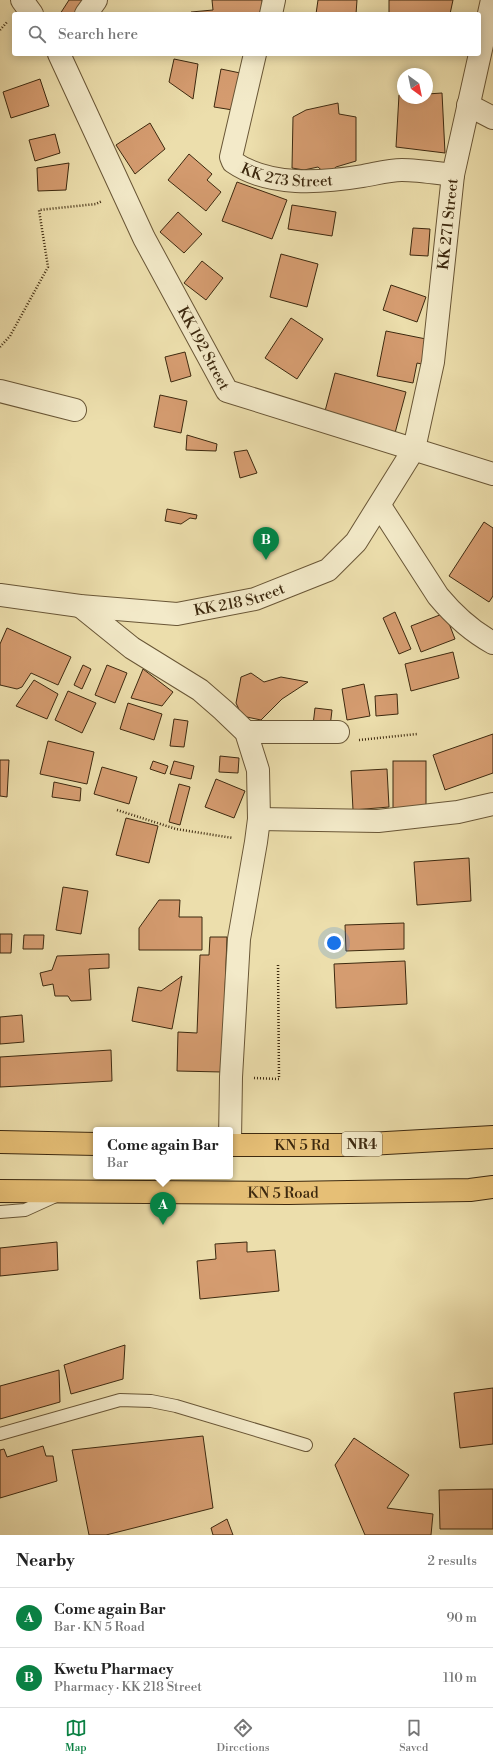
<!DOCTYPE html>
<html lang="en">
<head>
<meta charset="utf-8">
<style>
  :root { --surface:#fff; --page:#f2f2f2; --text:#222; --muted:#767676; --line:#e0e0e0; --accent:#0b8043 }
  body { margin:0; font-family:"Libre Bodoni",serif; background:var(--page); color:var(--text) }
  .compass { position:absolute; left:397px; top:68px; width:36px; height:36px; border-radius:50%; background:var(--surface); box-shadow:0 2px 10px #0003; rotate:147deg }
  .you { position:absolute; left:334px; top:943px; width:14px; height:14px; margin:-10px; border:3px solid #fff; border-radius:50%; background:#1a73e8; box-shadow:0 0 0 6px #1a73e833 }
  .badge { display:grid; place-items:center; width:26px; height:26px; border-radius:50%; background:var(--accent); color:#fff; font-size:13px; font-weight:700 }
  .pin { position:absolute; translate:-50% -33px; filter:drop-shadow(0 1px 2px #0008) }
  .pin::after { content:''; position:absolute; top:21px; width:14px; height:12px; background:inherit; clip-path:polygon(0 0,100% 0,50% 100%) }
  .popup { position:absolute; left:93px; top:1127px; width:140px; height:52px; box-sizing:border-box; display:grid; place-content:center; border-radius:4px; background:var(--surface); filter:drop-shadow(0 1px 3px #0005); font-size:13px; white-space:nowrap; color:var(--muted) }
  .popup b { font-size:15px; color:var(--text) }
  .popup::after { content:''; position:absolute; left:50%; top:100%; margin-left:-8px; border:8px solid transparent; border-top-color:var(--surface) }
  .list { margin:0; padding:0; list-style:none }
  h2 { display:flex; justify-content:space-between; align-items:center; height:52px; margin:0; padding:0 16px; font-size:17px }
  h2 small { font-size:13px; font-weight:400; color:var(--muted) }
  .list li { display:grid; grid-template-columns:26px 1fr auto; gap:12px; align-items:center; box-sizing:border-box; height:60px; padding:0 16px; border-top:1px solid var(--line) }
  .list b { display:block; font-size:15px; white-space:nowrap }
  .list p { margin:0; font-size:13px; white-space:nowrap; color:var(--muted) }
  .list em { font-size:13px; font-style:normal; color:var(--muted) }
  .icon { flex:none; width:22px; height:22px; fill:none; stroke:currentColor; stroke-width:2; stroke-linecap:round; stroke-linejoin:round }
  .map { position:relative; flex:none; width:493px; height:1535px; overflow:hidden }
  .search { position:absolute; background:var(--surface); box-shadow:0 2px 10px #0003; left:12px; right:12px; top:12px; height:44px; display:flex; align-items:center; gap:10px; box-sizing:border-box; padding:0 14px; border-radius:4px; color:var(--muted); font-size:15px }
  .sheet { height:172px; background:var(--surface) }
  nav { display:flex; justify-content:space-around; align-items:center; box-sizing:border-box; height:56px; border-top:1px solid var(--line); background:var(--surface); font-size:11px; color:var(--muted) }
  nav a { display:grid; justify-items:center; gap:2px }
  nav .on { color:var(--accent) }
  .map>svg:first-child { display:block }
  .building { fill:#d59c70; stroke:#3d290f }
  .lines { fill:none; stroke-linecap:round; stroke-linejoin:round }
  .service-casing { stroke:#695636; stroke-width:14 }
  .minor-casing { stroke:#695636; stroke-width:24 }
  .tertiary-casing { stroke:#695636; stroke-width:24 }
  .trunk-casing { stroke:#3d290f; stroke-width:24 }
  .path { stroke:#3d290f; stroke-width:2.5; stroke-dasharray:1 2; stroke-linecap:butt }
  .service { stroke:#f3eac9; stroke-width:12 }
  .minor { stroke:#f3eac9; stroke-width:22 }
  .tertiary { stroke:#f3eac9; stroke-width:22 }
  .trunk { stroke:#e6bf76; stroke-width:22 }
  .labels { text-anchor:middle; stroke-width:3; stroke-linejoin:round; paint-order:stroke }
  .shield { fill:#f3eac9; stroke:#746347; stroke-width:1 }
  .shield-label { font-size:14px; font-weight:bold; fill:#3d290f }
  .street-label { font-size:15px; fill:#3d290f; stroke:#f3eac9 }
</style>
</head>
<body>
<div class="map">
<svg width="493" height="1535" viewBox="0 0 493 1535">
  <rect width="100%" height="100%" fill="#ecdeac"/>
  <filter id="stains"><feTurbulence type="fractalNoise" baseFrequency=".005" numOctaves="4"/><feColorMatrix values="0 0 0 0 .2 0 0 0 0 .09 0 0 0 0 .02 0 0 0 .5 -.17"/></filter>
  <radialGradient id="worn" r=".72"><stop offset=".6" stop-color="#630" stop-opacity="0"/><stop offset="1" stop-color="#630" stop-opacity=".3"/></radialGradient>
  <g class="building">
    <path d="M69,0H84L75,14H60Z"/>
    <path d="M212,0H262L263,14H191V12L213,10Z"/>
    <path d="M318,0H357L356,14H316Z"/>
    <path d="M389,0H453L450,14H399L389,13Z"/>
    <path d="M174,59L198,64L193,99L169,82Z"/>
    <path d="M221,69L245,74L239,111L214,107Z"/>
    <path d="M40,79L49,106L11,118L3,92Z"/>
    <path d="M442,93L445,153L396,147L399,95L403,94V98H427V94Z"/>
    <path d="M338,103L339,114L356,117V161L336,167L327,175L318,167L304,170L292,168L293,117L306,110Z"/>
    <path d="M150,123L165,149L135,174L116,145Z"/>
    <path d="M55,134L60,153L35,161L29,140Z"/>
    <path d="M189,154L212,174L207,180L221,192L206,211L168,180Z"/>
    <path d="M69,163L66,190L38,191L37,168Z"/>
    <path d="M237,182L287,200L272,239L222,221Z"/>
    <path d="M292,205L336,212L332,236L288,229Z"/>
    <path d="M178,212L202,234L184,253L160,232Z"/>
    <path d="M413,228L430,229L428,256L410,255Z"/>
    <path d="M281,254L318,264L307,307L270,297Z"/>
    <path d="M202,261L223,278L206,300L184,283Z"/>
    <path d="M391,285L426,297L417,322L383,310Z"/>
    <path d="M291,318L323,339L297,379L265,358Z"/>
    <path d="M386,331L431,340L426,365L417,363L413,383L377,376Z"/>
    <path d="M185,352L191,376L171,382L165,357Z"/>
    <path d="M335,373L406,392L395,433L324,415Z"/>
    <path d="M160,395L187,401L181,433L154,427Z"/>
    <path d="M187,435L217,444L216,451L186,450Z"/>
    <path d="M247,450L257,473L240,478L234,452Z"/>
    <path d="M167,509L197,515L196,519L190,518L181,524L165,521Z"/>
    <path d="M484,522L493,528V596L489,602L449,576Z"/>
    <path d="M395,612L411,649L399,654L383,618Z"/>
    <path d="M445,613L455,639L421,652L411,626Z"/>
    <path d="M7,628L71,657L58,685L31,673L22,687L17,689L0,685V644Z"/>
    <path d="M453,652L459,678L411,691L405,664Z"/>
    <path d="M83,665L91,669L82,689L74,685Z"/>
    <path d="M107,665L127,673L115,703L95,695Z"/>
    <path d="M143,669L173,692L162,706L131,698Z"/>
    <path d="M251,673L264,682L281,677L308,682L282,699L261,720L242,716L236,703L241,677Z"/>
    <path d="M34,680L58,694L47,719L16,706Z"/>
    <path d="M364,684L370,716L347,720L342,689Z"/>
    <path d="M68,691L96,703L82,733L55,720Z"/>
    <path d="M397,694L398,714L376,716L375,696Z"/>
    <path d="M128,703L162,714L154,740L120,729Z"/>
    <path d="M315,708L332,710L330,727L313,725Z"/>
    <path d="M174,719L188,721L184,747L170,746Z"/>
    <path d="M493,734V773L445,790L433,755Z"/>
    <path d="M48,741L94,752L87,784L40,774Z"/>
    <path d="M220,756L239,758L238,773L219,772Z"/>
    <path d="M0,760H9L7,797L0,796Z"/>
    <path d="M153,761L168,766L165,774L150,769Z"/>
    <path d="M174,761L194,766L191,779L170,774Z"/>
    <rect x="393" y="761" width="33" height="49"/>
    <path d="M102,767L137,777L129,804L94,794Z"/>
    <path d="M387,769L389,807L353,810L351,771Z"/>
    <path d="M216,779L245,791L234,818L205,807Z"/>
    <path d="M54,782L81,788L80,801L52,797Z"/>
    <path d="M179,784L190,787L180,825L169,822Z"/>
    <path d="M126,818L158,826L149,863L116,855Z"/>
    <path d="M469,858L471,901L417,905L414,862Z"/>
    <path d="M63,887L88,891L81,934L56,930Z"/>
    <path d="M159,900H180L179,917H202V950H139V928Z"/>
    <path d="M404,923V949L346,951L345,925Z"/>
    <path d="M0,934H12L11,953H0Z"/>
    <path d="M24,935H44L43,949H23Z"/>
    <path d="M210,937H227L222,1072L177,1071L178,1032L197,1033L200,955H209Z"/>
    <path d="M109,954V968L89,969L91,1000L71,1001L68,996H55L53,984L43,986L40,973L52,970L57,956Z"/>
    <path d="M405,961L407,1004L336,1008L334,964Z"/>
    <path d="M182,976L172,1029L132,1021L138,987L161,991Z"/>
    <path d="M22,1015L24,1042L0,1044V1017Z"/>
    <path d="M111,1050L112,1081L0,1087V1057Z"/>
    <path d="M57,1242L58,1270L0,1276V1248Z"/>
    <path d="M247,1242V1252L275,1250L279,1291L200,1299L197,1261L216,1259L215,1244Z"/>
    <path d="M125,1345L123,1379L71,1394L64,1365Z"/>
    <path d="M59,1370L60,1402L0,1419V1386Z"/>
    <path d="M493,1388V1444L460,1448L454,1393Z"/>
    <path d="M203,1436L213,1508L106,1535H89L72,1450Z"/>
    <path d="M354,1438L409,1475L387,1508L433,1514L431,1535H365L335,1465Z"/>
    <path d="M43,1446L46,1456H53L57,1481L0,1498V1450L4,1449L7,1457Z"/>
    <path d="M493,1489V1529H440L439,1490Z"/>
    <path d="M227,1519L233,1535H213L211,1528Z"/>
  </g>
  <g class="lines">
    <defs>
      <g id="service">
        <path d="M0,1212L25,1210L58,1195"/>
        <path d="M0,1434L120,1400L151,1401L176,1406L306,1445"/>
      </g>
      <g id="minor">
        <path d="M22,0L32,14"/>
        <path d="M86,14L96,0"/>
        <path d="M271,14L274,0"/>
        <path id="s1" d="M59,54L144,238L227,391L493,474"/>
        <path id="s2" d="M255,54L231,157L233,162C269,187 321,183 363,176C375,174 389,170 402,170C418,170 436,173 453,175"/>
        <path d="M468,105L493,118"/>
        <path d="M0,391L75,410"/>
        <path d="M380,506L438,596C453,614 473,632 493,643"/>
        <path d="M80,606L132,648L200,690L223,710L246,732L258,770L259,819L256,842L239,939L231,1077L230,1140"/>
        <path d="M246,732H338"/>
        <path d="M259,819L378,821L458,812L493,804"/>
      </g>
      <g id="tertiary">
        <path id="s3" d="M0,595L80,606L177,614L255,599L328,570L356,542L414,449L433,362L453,175L492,0"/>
      </g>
      <g id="trunk">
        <path d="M0,1142L96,1144"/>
        <path id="s4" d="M230,1145H351L493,1137"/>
        <path id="s5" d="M0,1191L288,1193L470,1190L493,1187"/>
      </g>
    </defs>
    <use href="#service" class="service-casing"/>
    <use href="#minor" class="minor-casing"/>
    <use href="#tertiary" class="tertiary-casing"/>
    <use href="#trunk" class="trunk-casing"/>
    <g class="path">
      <path d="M0,30L8,21"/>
      <path d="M0,347L10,336L48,267L39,210L96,204L102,201"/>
      <path d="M359,740L417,734"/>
      <path d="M117,810L176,829L233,838"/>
      <path d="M254,1078L279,1079L278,963"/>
    </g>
    <use href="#service" class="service"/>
    <use href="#minor" class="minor"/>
    <use href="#tertiary" class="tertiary"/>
    <use href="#trunk" class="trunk"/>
  </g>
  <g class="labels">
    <rect class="shield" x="342" y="1132" width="40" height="24" rx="3"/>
    <g class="shield-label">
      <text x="362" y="1149">NR4</text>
    </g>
    <g class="street-label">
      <text dy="5" stroke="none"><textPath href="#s2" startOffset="168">KK 273 Street</textPath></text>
      <text dy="5" stroke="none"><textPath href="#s3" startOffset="713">KK 271 Street</textPath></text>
      <text dy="5" stroke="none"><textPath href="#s1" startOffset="328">KK 192 Street</textPath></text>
      <text dy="5" stroke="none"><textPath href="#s3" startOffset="242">KK 218 Street</textPath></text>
      <text dy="5" stroke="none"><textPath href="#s4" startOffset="72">KN 5 Rd</textPath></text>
      <text dy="5" stroke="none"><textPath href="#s5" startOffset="283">KN 5 Road</textPath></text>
    </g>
  </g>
  <rect width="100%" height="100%" filter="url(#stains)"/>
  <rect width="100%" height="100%" fill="url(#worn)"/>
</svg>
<svg class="compass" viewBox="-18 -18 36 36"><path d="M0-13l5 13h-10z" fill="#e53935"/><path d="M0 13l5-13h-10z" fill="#767676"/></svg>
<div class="you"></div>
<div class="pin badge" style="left:163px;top:1225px">A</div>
<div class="popup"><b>Come again Bar</b>Bar</div>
<div class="pin badge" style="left:266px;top:560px">B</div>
<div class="search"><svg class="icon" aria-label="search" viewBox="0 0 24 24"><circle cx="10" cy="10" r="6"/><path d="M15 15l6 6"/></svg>Search here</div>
</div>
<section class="sheet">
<h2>Nearby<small>2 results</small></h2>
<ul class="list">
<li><span class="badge">A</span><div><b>Come again Bar</b><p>Bar · KN 5 Road</p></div><em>90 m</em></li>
<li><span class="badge">B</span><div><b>Kwetu Pharmacy</b><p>Pharmacy · KK 218 Street</p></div><em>110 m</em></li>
</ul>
</section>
<nav>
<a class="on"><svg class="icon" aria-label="map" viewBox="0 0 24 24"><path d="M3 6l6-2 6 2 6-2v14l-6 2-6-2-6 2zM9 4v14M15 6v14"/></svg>Map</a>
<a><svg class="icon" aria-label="directions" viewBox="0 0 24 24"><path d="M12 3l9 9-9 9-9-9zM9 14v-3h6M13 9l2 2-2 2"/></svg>Directions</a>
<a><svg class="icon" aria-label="saved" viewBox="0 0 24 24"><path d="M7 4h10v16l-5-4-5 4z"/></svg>Saved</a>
</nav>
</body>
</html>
